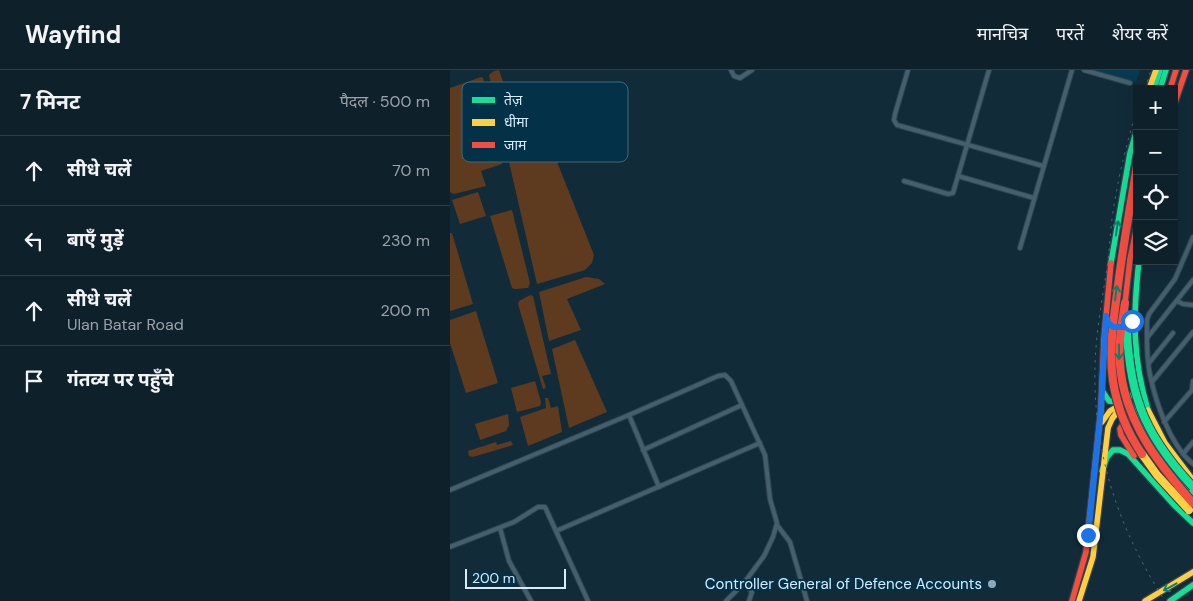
<!DOCTYPE html>
<html lang="hi">
<head>
<meta charset="utf-8">
<style>
  :root { --surface:#0e202a; --page:#1c2d36; --text:#f1f3f6; --muted:#9ba3a8; --line:#2e3e47 }
  body { margin:0; font-family:"DM Sans","Noto Sans Devanagari",sans-serif; background:var(--page); color:var(--text) }
  .controls { position:absolute; right:15px; top:15px; display:grid; overflow:hidden; border-radius:0px; box-shadow:0 5px 20px #0002 }
  .controls button { width:45px; height:45px; display:grid; place-items:center; padding:0; border:0; border-bottom:1px solid var(--line); background:var(--surface); color:var(--text); font:25px sans-serif }
  .scale { position:absolute; left:15px; bottom:12px; width:101px; box-sizing:border-box; padding-left:5px; border:2px solid #d6ecfb; border-top:0; font-size:14px; line-height:18px; white-space:nowrap; color:#d6ecfb; -webkit-text-stroke:4px #033147; paint-order:stroke }
  .stop { position:absolute; width:15px; height:15px; margin:-11px; border:4px solid #1a73e8; border-radius:50%; background:#fff }
  .stop.end { background:#1a73e8; border-color:#fff; box-shadow:0 1px 5px #0008 }
  .list { margin:0; padding:0; list-style:none }
  h2 { display:flex; justify-content:space-between; align-items:center; height:65px; margin:0; padding:0 20px; font-size:21px }
  h2 small { font-size:16px; font-weight:400; color:var(--muted) }
  .list li { display:grid; grid-template-columns:32px 1fr auto; gap:15px; align-items:center; box-sizing:border-box; height:70px; padding:0 20px; border-top:1px solid var(--line) }
  .list b { display:block; font-size:19px; white-space:nowrap }
  .list p { margin:0; font-size:16px; white-space:nowrap; color:var(--muted) }
  .list em { font-size:16px; font-style:normal; color:var(--muted) }
  .icon { flex:none; width:28px; height:28px; fill:none; stroke:currentColor; stroke-width:2; stroke-linecap:round; stroke-linejoin:round }
  .map { position:relative; flex:none; width:743px; height:531px; overflow:hidden }
  header { display:flex; align-items:center; gap:30px; box-sizing:border-box; height:70px; padding:0 25px; background:var(--surface); border-bottom:1px solid var(--line) }
  header strong { font-size:24px }
  nav { display:flex; gap:28px; margin-inline-start:auto; font-size:18px }
  main { display:flex }
  aside { flex:1; background:var(--surface) }
  .map>svg:first-child { display:block }
  .built { fill:#083950 }
  .green { fill:#5e3b1e }
  .lines { fill:none; stroke-linecap:round; stroke-linejoin:round }
  .street-casing { stroke:#33444d; stroke-width:6 }
  .fast-casing { stroke:#33444d; stroke-width:8 }
  .slow-casing { stroke:#33444d; stroke-width:8 }
  .jam-casing { stroke:#33444d; stroke-width:8 }
  .street { stroke:#42606e; stroke-width:4 }
  .fast { stroke:#16e098; stroke-width:5.5 }
  .slow { stroke:#ffcf43; stroke-width:5.5 }
  .jam { stroke:#f24e42; stroke-width:5.5 }
  .rail { stroke:#4f6773; stroke-width:1; stroke-dasharray:2.5 5; stroke-linecap:butt }
  .fast-bridge-casing { stroke:#33444d; stroke-width:10; stroke-linecap:butt }
  .slow-bridge-casing { stroke:#33444d; stroke-width:10; stroke-linecap:butt }
  .jam-bridge-casing { stroke:#33444d; stroke-width:10; stroke-linecap:butt }
  .fast-bridge { stroke:#16e098; stroke-width:8 }
  .slow-bridge { stroke:#ffcf43; stroke-width:8 }
  .jam-bridge { stroke:#f24e42; stroke-width:8 }
  .oneway { stroke:#0c806b }
  .route { stroke:#1a73e8; stroke-width:6 }
  .poi-dot { fill:#91a8b7; stroke:#033147; stroke-width:2 }
  .labels { text-anchor:middle; stroke-width:4; stroke-linejoin:round; paint-order:stroke }
  .poi-label { font-size:15px; fill:#d6ecfb; stroke:#033147; text-anchor:end }
  .key { fill:#033147; stroke:#42697d; stroke-width:1 }
  .key-label { font-size:14px; fill:#d6ecfb }
</style>
</head>
<body>
<header>
<strong>Wayfind</strong>
<nav><a>मानचित्र</a><a>परतें</a><a>शेयर करें</a></nav>
</header>
<main>
<aside>
<h2>7 मिनट<small>पैदल · 500 m</small></h2>
<ul class="list">
<li><svg class="icon" aria-label="ahead" viewBox="0 0 24 24"><path d="M12 20V5M6 11l6-6 6 6"/></svg><div><b>सीधे चलें</b></div><em>70 m</em></li>
<li><svg class="icon" aria-label="left" viewBox="0 0 24 24"><path d="M17 20v-9H6M10 6l-5 5 5 5"/></svg><div><b>बाएँ मुड़ें</b></div><em>230 m</em></li>
<li><svg class="icon" aria-label="ahead" viewBox="0 0 24 24"><path d="M12 20V5M6 11l6-6 6 6"/></svg><div><b>सीधे चलें</b><p>Ulan Batar Road</p></div><em>200 m</em></li>
<li><svg class="icon" aria-label="arrive" viewBox="0 0 24 24"><path d="M6 21V4h12l-3 4 3 4H6"/></svg><div><b>गंतव्य पर पहुँचे</b></div></li>
</ul>
</aside>
<div class="map">
<svg width="743" height="531" viewBox="0 0 743 531">
  <rect width="100%" height="100%" fill="#122b38"/>
  <path class="built" d="M644,0H690L686,12Z"/>
  <g class="green">
    <path d="M49,0L72,67L94,59L144,185L142,193L135,200L87,214L39,5L44,1Z"/>
    <path d="M31,7L33,8L52,94L31,101L36,116L4,124L0,122V18Z"/>
    <path d="M28,122L36,146L10,154L2,130Z"/>
    <path d="M62,140L80,213L78,218L65,219L62,218L40,146Z"/>
    <path d="M0,163H2L23,234L0,241Z"/>
    <path d="M136,207L149,209L155,214L117,229L131,260L99,271L89,222Z"/>
    <path d="M80,225L83,226L101,304L92,306L96,318L93,319L68,234L69,231Z"/>
    <path d="M26,241L48,313L16,323L0,273V250Z"/>
    <path d="M125,270L157,342L119,358L102,279Z"/>
    <path d="M85,311L91,332L90,336L67,342L61,318Z"/>
    <path d="M95,328H98L101,338L108,336L112,362L78,376L70,347L96,338Z"/>
    <path d="M58,344L59,355L56,361L30,370L25,354Z"/>
    <path d="M61,371L63,375L23,387L19,386L18,381L46,372L47,375Z"/>
  </g>
  <g class="lines">
    <defs>
      <g id="street">
        <path d="M281,0L284,6L290,8L302,0"/>
        <path d="M458,0L445,44L444,50L447,55L593,96"/>
        <path d="M634,0L680,13"/>
        <path d="M508,106L584,128"/>
        <path d="M454,111L498,124L503,123L539,0"/>
        <path d="M743,167L725,209L699,244L697,250C697,268 696,287 700,305C706,333 720,375 743,394"/>
        <path d="M570,178L622,0"/>
        <path d="M727,231L733,234L743,235"/>
        <path d="M697,268L743,210"/>
        <path d="M699,293L723,263"/>
        <path d="M702,312L743,262"/>
        <path d="M742,319L743,311"/>
        <path d="M179,345L209,417"/>
        <path d="M714,352L743,319"/>
        <path d="M193,380L292,335"/>
        <path d="M733,384L743,372"/>
        <path d="M0,420L179,345L268,306L275,305L281,311L315,385L320,429L327,453L323,467L314,486L294,513L276,531"/>
        <path d="M327,455L340,472L357,531"/>
        <path d="M50,458L59,491L81,531"/>
        <path d="M106,461L310,373"/>
        <path d="M0,477L64,452L88,437H95L138,531"/>
        <path d="M294,513L302,522L299,531"/>
      </g>
      <g id="fast">
        <path d="M704,19L710,0"/>
        <path d="M710,19L716,0"/>
        <path d="M689,191C683,244 682,288 698,340"/>
        <path d="M661,193L680,83L687,59"/>
        <path d="M653,322L659,331C671,333 680,330 687,319"/>
        <path d="M680,334L706,379L743,423"/>
        <path d="M652,401L657,387L663,380H670L678,384L724,435L743,453"/>
        <path d="M720,531L743,515"/>
      </g>
      <g id="slow">
        <path d="M699,19L706,0"/>
        <path d="M698,340L715,373L743,410"/>
        <path d="M652,352L660,341L671,334"/>
        <path d="M629,531L643,487L658,358L662,349L673,334"/>
        <path d="M695,531L743,502"/>
      </g>
      <g id="jam">
        <path d="M720,19L726,0"/>
        <path d="M724,35L736,0"/>
        <path d="M675,233L680,189L687,156"/>
        <path d="M684,386L671,365L670,359L676,350L682,349L688,351"/>
        <path d="M622,531L636,482L651,339L654,269L661,193"/>
      </g>
    </defs>
    <use href="#street" class="street-casing"/>
    <use href="#fast" class="fast-casing"/>
    <use href="#slow" class="slow-casing"/>
    <use href="#jam" class="jam-casing"/>
    <use href="#street" class="street"/>
    <use href="#fast" class="fast"/>
    <use href="#slow" class="slow"/>
    <use href="#jam" class="jam"/>
    <g class="rail">
      <path d="M695,19L701,0"/>
      <path d="M687,39C678,69 670,99 665,130C661,150 660,171 658,191C653,225 646,260 645,296C643,383 668,458 715,531"/>
    </g>
    <defs>
      <path id="fast-bridge" d="M676,245C679,322 690,360 743,417"/>
      <path id="slow-bridge" d="M692,384L707,405L739,440"/>
      <g id="jam-bridge">
        <path d="M687,96C680,138 672,181 667,224C663,252 659,282 663,311C667,337 677,362 692,384"/>
        <path d="M675,233C672,253 668,273 670,294C674,350 707,392 743,433"/>
      </g>
    </defs>
    <use href="#fast-bridge" class="fast-bridge-casing"/>
    <use href="#slow-bridge" class="slow-bridge-casing"/>
    <use href="#jam-bridge" class="jam-bridge-casing"/>
    <use href="#fast-bridge" class="fast-bridge"/>
    <use href="#slow-bridge" class="slow-bridge"/>
    <use href="#jam-bridge" class="jam-bridge"/>
  </g>
  <defs><path id="oneway-shaft" d="M-6 0H5M1.5-3L5.5 0L1.5 3" fill="none" stroke-width="1.6" stroke-linecap="round" stroke-linejoin="round" transform="scale(1.25)"/></defs>
  <g class="oneway">
    <use href="#oneway-shaft" transform="translate(667 158) rotate(-81)"/>
    <use href="#oneway-shaft" transform="translate(666 223) rotate(-83)"/>
    <use href="#oneway-shaft" transform="translate(669 282) rotate(89)"/>
    <use href="#oneway-shaft" transform="translate(720 517) rotate(151)"/>
  </g>
  <g class="lines">
    <path class="route" d="M638,465L651,339L656,246L658,252L663,257H674L682,251"/>
  </g>
  <circle class="poi-dot" cx="542" cy="514" r="5"/>
  <g class="labels">
    <g class="poi-label">
      <text x="532" y="519">Controller General of Defence Accounts</text>
    </g>
  </g>
  <rect x="12" y="12" width="166" height="80" rx="8" class="key"/>
  <rect x="22" y="27" width="23" height="6" fill="#16e098"/>
  <rect x="22" y="49" width="23" height="7" fill="#ffcf43"/>
  <rect x="22" y="72" width="23" height="6" fill="#f24e42"/>
  <g class="key-label">
    <text x="54" y="35">तेज़</text>
    <text x="54" y="57">धीमा</text>
    <text x="54" y="80">जाम</text>
  </g>
</svg>
<div class="controls">
<button>+</button>
<button>−</button>
<button><svg class="icon" aria-label="locate" viewBox="0 0 24 24"><circle cx="12" cy="12" r="6"/><path d="M12 2v4M12 18v4M2 12h4M18 12h4"/></svg></button>
<button><svg class="icon" aria-label="layers" viewBox="0 0 24 24"><path d="M12 4l9 5-9 5-9-5zM3 14l9 5 9-5"/></svg></button>
</div>
<div class="scale">200 m</div>
<div class="stop" style="left:682px;top:251px"></div>
<div class="stop end" style="left:638px;top:465px"></div>
</div>
</main>
</body>
</html>
